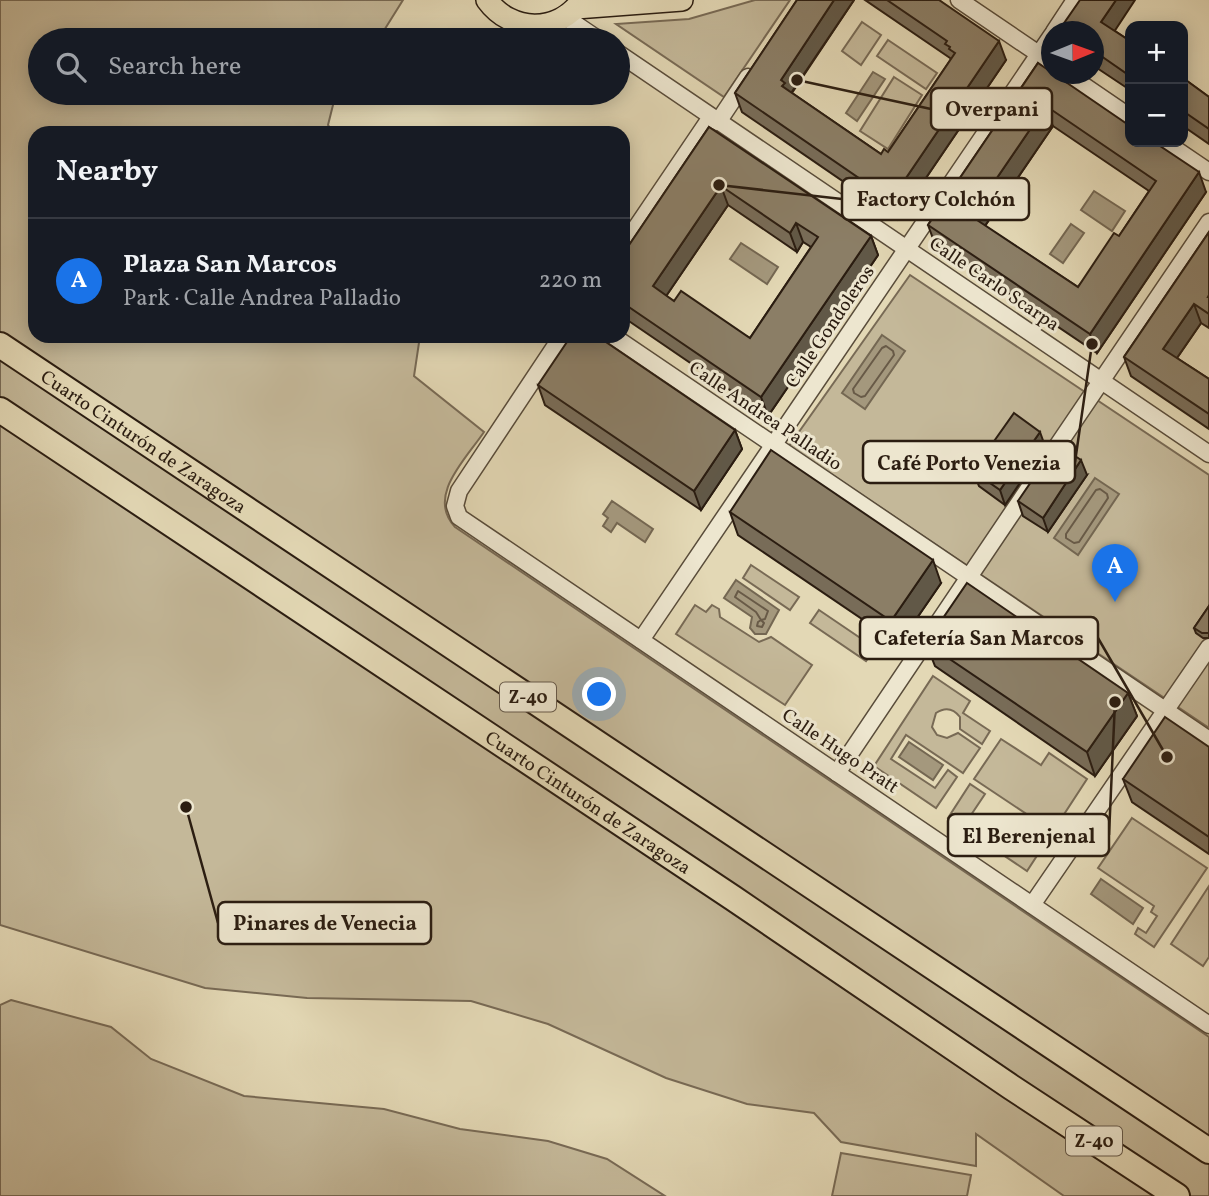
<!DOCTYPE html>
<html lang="en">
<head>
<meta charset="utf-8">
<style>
  :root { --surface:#171b24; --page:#242831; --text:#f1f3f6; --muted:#9ea1a6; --line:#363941; --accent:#1a73e8 }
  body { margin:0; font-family:Vollkorn,serif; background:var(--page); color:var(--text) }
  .controls { position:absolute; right:21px; top:21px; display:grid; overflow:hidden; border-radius:14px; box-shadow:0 4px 18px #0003 }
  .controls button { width:63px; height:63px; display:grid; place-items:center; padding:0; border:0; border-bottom:2px solid var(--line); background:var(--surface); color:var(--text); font:35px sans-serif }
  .compass { position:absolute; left:1041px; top:21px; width:63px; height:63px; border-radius:50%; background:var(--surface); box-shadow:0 4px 18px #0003; rotate:89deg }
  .you { position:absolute; left:600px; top:695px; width:24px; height:24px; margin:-18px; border:5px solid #fff; border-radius:50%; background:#1a73e8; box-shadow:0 0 0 10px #1a73e833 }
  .badge { display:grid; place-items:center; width:46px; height:46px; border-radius:50%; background:var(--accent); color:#fff; font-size:23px; font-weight:700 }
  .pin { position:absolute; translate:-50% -58px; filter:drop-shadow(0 2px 4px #0008) }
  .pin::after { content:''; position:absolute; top:37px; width:24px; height:21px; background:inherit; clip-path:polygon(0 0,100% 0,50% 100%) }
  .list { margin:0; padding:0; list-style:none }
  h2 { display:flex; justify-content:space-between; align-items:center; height:91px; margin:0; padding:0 28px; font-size:30px }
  h2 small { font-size:23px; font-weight:400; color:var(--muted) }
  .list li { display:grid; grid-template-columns:46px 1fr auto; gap:21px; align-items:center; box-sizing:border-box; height:126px; padding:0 28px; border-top:2px solid var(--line) }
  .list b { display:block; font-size:26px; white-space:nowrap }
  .list p { margin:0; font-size:23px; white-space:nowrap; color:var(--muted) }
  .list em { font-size:23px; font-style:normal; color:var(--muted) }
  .icon { flex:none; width:38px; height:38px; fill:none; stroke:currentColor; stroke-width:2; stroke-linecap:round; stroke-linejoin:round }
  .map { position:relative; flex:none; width:1209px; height:1196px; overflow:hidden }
  .search { position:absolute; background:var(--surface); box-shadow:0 4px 18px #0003; left:28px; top:28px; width:602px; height:77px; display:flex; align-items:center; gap:18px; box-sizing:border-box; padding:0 24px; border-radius:38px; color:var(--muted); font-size:26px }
  .panel { position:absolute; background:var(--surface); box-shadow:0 4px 18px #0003; left:28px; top:126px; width:602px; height:217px; border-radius:21px }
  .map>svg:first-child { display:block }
  .green { fill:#c4b899; stroke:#786a55; stroke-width:2 }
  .water { fill:#a4987d; stroke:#746752; stroke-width:2 }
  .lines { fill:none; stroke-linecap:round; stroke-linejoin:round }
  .shore { stroke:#685a47; stroke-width:2 }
  .minor-casing { stroke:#594c3a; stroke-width:19 }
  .major-casing { stroke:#2b1d11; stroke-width:24 }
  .highway-casing { stroke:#2b1d11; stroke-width:28 }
  .minor { stroke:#ede6cf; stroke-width:16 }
  .major { stroke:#e3d8b5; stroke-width:21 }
  .highway { stroke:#e3d8b5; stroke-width:24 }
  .wall { fill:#786c58; stroke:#2b1d11; stroke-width:2; fill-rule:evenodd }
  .shaded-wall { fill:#615847; stroke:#2b1d11; stroke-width:2 }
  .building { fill:#8b7e66; stroke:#2b1d11; stroke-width:2; fill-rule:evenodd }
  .labels { text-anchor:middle; stroke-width:6; stroke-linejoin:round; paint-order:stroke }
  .shield { fill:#ede6cf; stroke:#65594a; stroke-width:2 }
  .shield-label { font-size:18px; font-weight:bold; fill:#2b1d11 }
  .street-label { font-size:19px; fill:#2b1d11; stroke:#ede6cf }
  .leader { fill:none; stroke:#2b1d11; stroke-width:2.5 }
  .callout-dot { fill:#2b1d11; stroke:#ede6cf; stroke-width:2.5 }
  .callout { fill:#ede6cf; stroke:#2b1d11; stroke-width:2.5 }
  .callout-label { font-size:21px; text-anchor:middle; font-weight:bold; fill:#2b1d11 }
</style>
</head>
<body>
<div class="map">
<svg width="1209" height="1196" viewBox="0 0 1209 1196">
  <rect width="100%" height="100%" fill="#e3d8b5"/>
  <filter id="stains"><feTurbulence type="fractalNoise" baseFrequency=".00286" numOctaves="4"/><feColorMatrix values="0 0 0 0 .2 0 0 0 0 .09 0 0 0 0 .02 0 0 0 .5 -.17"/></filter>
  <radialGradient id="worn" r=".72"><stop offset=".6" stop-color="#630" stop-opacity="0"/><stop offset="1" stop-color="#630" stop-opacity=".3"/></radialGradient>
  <g class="green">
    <path d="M0,0H403L378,40H40V93H336L328,125L334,133H35V336H420L414,376L484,432C466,459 426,496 455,527L1209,1037V1196H1064L976,1134V1166L841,1142L814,1113L747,1104L666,1078L548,1024L471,1001L307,998L205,988L0,925Z"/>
    <path d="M755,0H790L724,97L616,24L689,19Z"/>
    <path d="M862,22L881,35L861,65L842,51Z"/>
    <path d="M888,40L937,73L926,89L877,56Z"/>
    <path d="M894,77L922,95L888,149L860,131Z"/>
    <path d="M910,275L1209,475V728L789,446Z"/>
    <path d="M751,565L799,597L790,610L743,578Z"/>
    <path d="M712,605L719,609L720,617L759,642L771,637L812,665L785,705L676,634L695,605L706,612Z"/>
    <path d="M819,610L875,648L866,661L810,623Z"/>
    <path d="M933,676L970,701L963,713L990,731L982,744L960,729V717C953,708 945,707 936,713L932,727L937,735L947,738L958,733L980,748L963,773L906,735L891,759L935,788L948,770L957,777L936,808L874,766Z"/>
    <path d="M1001,739L1041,765L1049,753L1087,779L1027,871L948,818L970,784L985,794L971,815L1017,845L1034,819L974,779Z"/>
    <path d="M1132,818L1207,868L1154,947L1135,934L1138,928L1146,933L1157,916L1151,912L1154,906L1098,868Z"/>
    <path d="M1209,886V957L1203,966L1171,944Z"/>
    <path d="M11,1000L111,1027L151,1059L244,1096L384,1109L460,1129L548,1141L607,1159L665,1196H0V1005Z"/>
    <path d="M841,1153L971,1175L967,1196H832Z"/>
  </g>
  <g class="water">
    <path d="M873,72L885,79L857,121L846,113Z"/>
    <path d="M1094,191L1125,211L1112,231L1081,210Z"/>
    <path d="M1071,224L1084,233L1063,263L1050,254Z"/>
    <path d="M741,243L778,267L767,284L730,259Z"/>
    <path d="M882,335L905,351L865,409L842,393Z"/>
    <path d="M1095,478L1119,494L1078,555L1054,538Z"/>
    <path d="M612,501L653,529L645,542L617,523L611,532L603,526L608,518L603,514Z"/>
    <path d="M736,580L779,610L766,634H755L750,628L752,617L724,598Z"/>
    <path d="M909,742L943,765L933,780L899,757Z"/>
    <path d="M1101,879L1143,908L1133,924L1091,894Z"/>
  </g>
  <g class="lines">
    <g class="shore">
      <path d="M886,346L893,351L894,355L865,396L861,397L854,393L853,389L882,348Z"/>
      <path d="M1100,489L1107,494L1108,498L1079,542L1074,543L1066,538V534L1096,490Z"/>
      <path d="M738,591L768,611L765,619L761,620L764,623L762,627L757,626L758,622L761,620L756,612L735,597Z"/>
    </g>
    <defs>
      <g id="minor">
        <path d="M959,0L1052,63"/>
        <path d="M565,17L599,40"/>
        <path d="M1054,32L1075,0"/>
        <path d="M618,53L1209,454"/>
        <path d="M1067,74L1130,117"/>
        <path d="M718,122L748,77"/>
        <path d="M1165,142L1209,172"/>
        <path d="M623,247L711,117"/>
        <path d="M562,336L459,491L455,506L459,517L1209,1025"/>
        <path d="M613,336L1209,740"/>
        <path d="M1047,461L1209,222"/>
        <path d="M641,640L1052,35"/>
        <path d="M837,773L1031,485"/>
        <path d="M1032,905L1209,647"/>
      </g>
      <g id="major">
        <path d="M487,0C511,33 558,34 582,0"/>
        <path d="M576,8L682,0"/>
      </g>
      <g id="highway">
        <path id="s1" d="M0,345L1209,1151"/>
        <path id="s2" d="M0,410L733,898L1011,1087L1177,1196"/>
      </g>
    </defs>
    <use href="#minor" class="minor-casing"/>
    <use href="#major" class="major-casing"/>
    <use href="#highway" class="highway-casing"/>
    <use href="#minor" class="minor"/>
    <use href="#major" class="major"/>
    <use href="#highway" class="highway"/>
  </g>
  <g class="wall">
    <path d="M797,0H854L792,93L881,154L888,152L951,59L950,58L865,0H939L1006,60L898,219L742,112L735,93Z"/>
    <path d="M1060,29L1115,31L1130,41V90L1094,66V32H1061Z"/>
    <path d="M1038,63L1206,192L1097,353L935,244L928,225ZM1053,126L1149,191L1119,236L1078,287L985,226Z"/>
    <path d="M1183,78L1209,97V144L1183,126Z"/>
    <path d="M709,127L871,236L878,255L768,416L623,317V254ZM728,205L797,252L803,242L811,247L750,338L674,301L666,296Z"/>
    <path d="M1209,232V328L1201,323L1177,358L1209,379V429L1131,376L1124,357Z"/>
    <path d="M538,385L735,430L742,449L701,510L545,405Z"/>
    <path d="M1045,446L1005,505L979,486L973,471Z"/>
    <path d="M1087,475L1048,532L1023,516L1018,501Z"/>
    <path d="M730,512L941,583L899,644L738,535Z"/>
    <path d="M1209,606V638H1203L1196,633L1194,628Z"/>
    <path d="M926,643L1128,693L1137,716L1095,776L935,666Z"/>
    <path d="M1209,747V854L1132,802L1123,779Z"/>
  </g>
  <g class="shaded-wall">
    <path d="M834,0H854L789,96V105L781,80Z"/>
    <path d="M1116,0H1135L1108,41L1101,22Z"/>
    <path d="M999,41L1006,60L898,219L891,200Z"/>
    <path d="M1046,106L1053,126L978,236L971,216Z"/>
    <path d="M1199,172L1206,192L1097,353L1090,334Z"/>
    <path d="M721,186L728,205L660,305L653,286Z"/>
    <path d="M796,223L803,242L797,252L790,233Z"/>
    <path d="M871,236L878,255L768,416L761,397Z"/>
    <path d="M1194,304L1201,323L1170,368L1163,349Z"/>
    <path d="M735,430L742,449L701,510L694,491Z"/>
    <path d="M1040,432L1045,446L1005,505L1000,490Z"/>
    <path d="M1081,460L1087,475L1048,532L1043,518Z"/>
    <path d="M933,560L941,583L899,644L891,621Z"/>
    <path d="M1128,693L1137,716L1095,776L1087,752Z"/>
  </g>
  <g class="building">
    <path d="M797,0H834L781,80L785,83L782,86L881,154L884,149L888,152L955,53L949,49L950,47L945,44L947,41L887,0H939L999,41L891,200L735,93Z"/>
    <path d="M1080,0H1116L1101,22L1130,41V76L1094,51V32H1065L1060,29Z"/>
    <path d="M1038,63L1130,126V142H1154L1199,172L1090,334L928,225ZM1046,106L1156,181L1119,236L1114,233L1078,287L971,216Z"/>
    <path d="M1183,78L1209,97V129L1183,111Z"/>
    <path d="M709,127L871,236L761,397L623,303V254ZM721,186L790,233L796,223L818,237L750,338L681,291L674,301L653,286Z"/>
    <path d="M1209,232V295L1208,297H1209V314L1194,304L1163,349L1209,379V414L1124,357Z"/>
    <path d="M571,336H597L735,430L694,491L538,385Z"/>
    <path d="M1014,413L1040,432L1000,490L973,471Z"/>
    <path d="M1057,444L1081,460L1043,518L1018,501Z"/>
    <path d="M771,450L933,560L891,621L730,512Z"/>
    <path d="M967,583L1128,693L1087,752L926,643Z"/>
    <path d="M1209,606V633H1202L1194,628Z"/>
    <path d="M1165,717L1209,747V837L1123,779Z"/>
  </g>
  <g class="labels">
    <g class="shield">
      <rect x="500" y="682.5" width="56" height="29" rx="5"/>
      <rect x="1066" y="1126.5" width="56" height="29" rx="5"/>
    </g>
    <g class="shield-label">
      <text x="528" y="703">Z-40</text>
      <text x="1094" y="1147">Z-40</text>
    </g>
    <g class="street-label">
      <text transform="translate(995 283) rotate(34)" y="7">Calle Carlo Scarpa</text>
      <text transform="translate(829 326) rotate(-56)" y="7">Calle Gondoleros</text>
      <text transform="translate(766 415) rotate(34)" y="7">Calle Andrea Palladio</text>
      <text dy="7" stroke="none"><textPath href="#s1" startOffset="173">Cuarto Cinturón de Zaragoza</textPath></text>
      <text transform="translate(841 750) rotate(34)" y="7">Calle Hugo Pratt</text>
      <text dy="7" stroke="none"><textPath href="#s2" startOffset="707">Cuarto Cinturón de Zaragoza</textPath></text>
    </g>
  </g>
  <path class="leader" d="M797 80L931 109M719 185L842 199M1092 344L1075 462M1167 757L1098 638M1115 702L1109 835M186 807L218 923"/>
  <g class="callout-dot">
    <circle cx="797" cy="80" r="7"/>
    <circle cx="719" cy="185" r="7"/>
    <circle cx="1092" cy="344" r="7"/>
    <circle cx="1167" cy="757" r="7"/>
    <circle cx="1115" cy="702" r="7"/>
    <circle cx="186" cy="807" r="7"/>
  </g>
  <g class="callout">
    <rect x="931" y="88" width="121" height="42" rx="7"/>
    <rect x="842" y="178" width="187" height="42" rx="7"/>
    <rect x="863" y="441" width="212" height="42" rx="7"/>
    <rect x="860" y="617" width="238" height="42" rx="7"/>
    <rect x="948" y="814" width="161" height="42" rx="7"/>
    <rect x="218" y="902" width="213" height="42" rx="7"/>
  </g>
  <g class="callout-label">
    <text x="992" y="116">Overpani</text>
    <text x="936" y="206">Factory Colchón</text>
    <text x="969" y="470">Café Porto Venezia</text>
    <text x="979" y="645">Cafetería San Marcos</text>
    <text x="1029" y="843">El Berenjenal</text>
    <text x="325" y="930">Pinares de Venecia</text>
  </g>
  <rect width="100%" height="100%" filter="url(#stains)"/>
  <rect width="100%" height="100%" fill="url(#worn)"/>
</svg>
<div class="controls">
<button>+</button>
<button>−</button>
</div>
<svg class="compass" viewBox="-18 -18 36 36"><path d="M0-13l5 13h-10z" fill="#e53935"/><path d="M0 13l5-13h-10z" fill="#9ea1a6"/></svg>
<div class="you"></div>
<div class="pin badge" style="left:1115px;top:602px">A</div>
<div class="search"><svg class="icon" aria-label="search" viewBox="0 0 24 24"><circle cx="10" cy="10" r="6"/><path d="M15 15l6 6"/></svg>Search here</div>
<section class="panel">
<h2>Nearby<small></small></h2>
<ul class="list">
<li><span class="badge">A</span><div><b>Plaza San Marcos</b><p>Park · Calle Andrea Palladio</p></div><em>220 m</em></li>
</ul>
</section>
</div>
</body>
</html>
